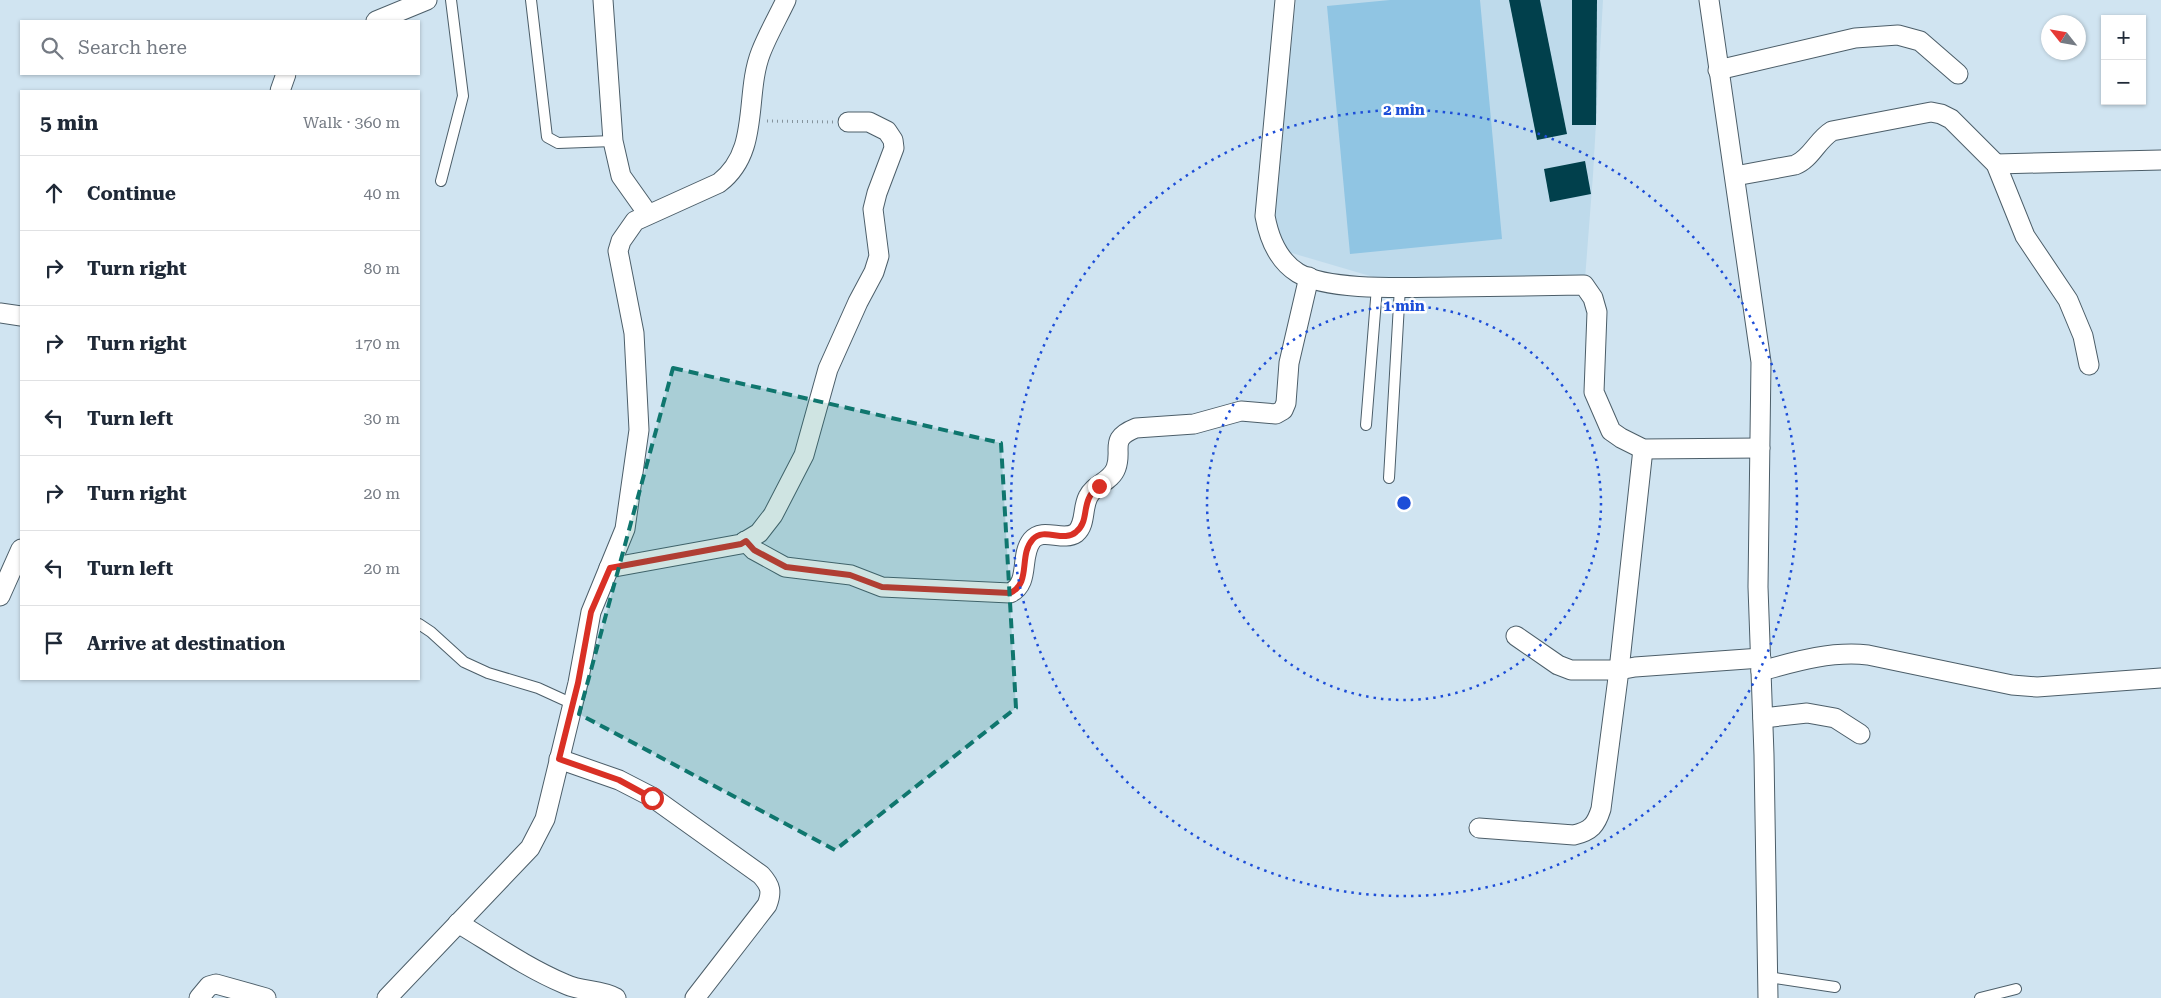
<!DOCTYPE html>
<html lang="en">
<head>
<meta charset="utf-8">
<style>
  :root { --surface:#fff; --page:#f6f6f7; --text:#1f2937; --muted:#747a83; --line:#e0e1e3 }
  body { margin:0; font-family:"Roboto Serif",serif; background:var(--page); color:var(--text) }
  .controls { position:absolute; right:15px; top:15px; display:grid; overflow:hidden; border-radius:0px; box-shadow:0 1px 4px #0004 }
  .controls button { width:45px; height:45px; display:grid; place-items:center; padding:0; border:0; border-bottom:1px solid var(--line); background:var(--surface); color:var(--text); font:25px sans-serif }
  .compass { position:absolute; left:2041px; top:15px; width:45px; height:45px; border-radius:50%; background:var(--surface); box-shadow:0 1px 4px #0004; rotate:301deg }
  .stop { position:absolute; width:15px; height:15px; margin:-11px; border:4px solid #d93025; border-radius:50%; background:#fff }
  .stop.end { background:#d93025; border-color:#fff; box-shadow:0 1px 5px #0008 }
  .list { margin:0; padding:0; list-style:none }
  h2 { display:flex; justify-content:space-between; align-items:center; height:65px; margin:0; padding:0 20px; font-size:21px }
  h2 small { font-size:16px; font-weight:400; color:var(--muted) }
  .list li { display:grid; grid-template-columns:32px 1fr auto; gap:15px; align-items:center; box-sizing:border-box; height:75px; padding:0 20px; border-top:1px solid var(--line) }
  .list b { display:block; font-size:19px; white-space:nowrap }
  .list em { font-size:16px; font-style:normal; color:var(--muted) }
  .icon { flex:none; width:28px; height:28px; fill:none; stroke:currentColor; stroke-width:2; stroke-linecap:round; stroke-linejoin:round }
  .map { position:relative; flex:none; width:2161px; height:998px; overflow:hidden }
  .search { position:absolute; background:var(--surface); box-shadow:0 1px 4px #0004; left:20px; top:20px; width:400px; height:55px; display:flex; align-items:center; gap:12px; box-sizing:border-box; padding:0 18px; border-radius:0px; color:var(--muted); font-size:19px }
  .panel { position:absolute; background:var(--surface); box-shadow:0 1px 4px #0004; left:20px; top:90px; width:400px; height:590px; border-radius:0px }
  .map>svg:first-child { display:block }
  .built { fill:#bedaeb }
  .green { fill:#90c5e3 }
  .building { fill:#01404c }
  .lines { fill:none; stroke-linecap:round; stroke-linejoin:round }
  .lane-casing { stroke:#4c5e69; stroke-width:12 }
  .street-casing { stroke:#4c5e69; stroke-width:21 }
  .path { stroke:#86949d; stroke-width:3; stroke-dasharray:1 4; stroke-linecap:butt }
  .lane { stroke:#fff; stroke-width:10 }
  .street { stroke:#fff; stroke-width:19 }
  .route { stroke:#d93025; stroke-width:6 }
  .marked { fill:#0f766e; fill-opacity:0.2; stroke:#0f766e; stroke-width:4; stroke-dasharray:10 6; stroke-linejoin:round }
  .ring { fill:none; stroke:#1d4ed8; stroke-width:2.5; stroke-dasharray:2.5 5 }
  .centre { fill:#1d4ed8; stroke:#fff; stroke-width:2.5 }
  .ring-label { font-size:15px; text-anchor:middle; font-weight:bold; fill:#1d4ed8; stroke:#fff; stroke-width:5; stroke-linejoin:round; paint-order:stroke }
</style>
</head>
<body>
<div class="map">
<svg width="2161" height="998" viewBox="0 0 2161 998">
  <rect width="100%" height="100%" fill="#d0e4f1"/>
  <path class="built" d="M1296,0H1603L1593,175L1585,279L1387,281L1285,251L1273,219Z"/>
  <path class="green" d="M1390,0H1480L1502,239L1350,254L1327,6Z"/>
  <g class="building">
    <path d="M1509,0H1540L1567,134L1537,140Z"/>
    <path d="M1572,0H1597L1596,125H1572Z"/>
    <path d="M1585,161L1591,194L1550,202L1544,169Z"/>
  </g>
  <g class="lines">
    <defs>
      <g id="lane">
        <path d="M531,0L547,137L558,143L613,141"/>
        <path d="M441,181L463,96L451,0"/>
        <path d="M1366,425L1377,287"/>
        <path d="M1389,478L1400,287"/>
        <path d="M419,624L431,632L464,662L488,673L538,688L573,704"/>
        <path d="M1768,977L1835,987"/>
        <path d="M1980,998L2016,989"/>
      </g>
      <g id="street">
        <path d="M603,0L613,141L621,176L648,214"/>
        <path d="M1285,0L1265,216C1269,238 1277,260 1298,273C1330,292 1413,287 1451,287C1496,286 1540,286 1584,285L1593,298L1597,312L1594,392L1611,431L1621,438L1643,449L1760,448"/>
        <path d="M1709,0L1761,362L1758,587L1764,755L1768,998"/>
        <path d="M376,21L427,0"/>
        <path d="M1718,70L1855,38L1898,35L1920,41L1958,74"/>
        <path d="M280,91L286,74"/>
        <path d="M1996,164L2161,160"/>
        <path d="M1735,176L1795,165C1811,159 1817,140 1832,131L1931,112L1941,114L1951,119L1996,164L2025,236L2068,300L2083,336L2089,365"/>
        <path d="M0,313L21,316"/>
        <path d="M745,541L754,550L785,567L851,575L882,587L1010,593C1031,583 1019,556 1032,540C1043,527 1063,542 1076,533C1086,524 1082,509 1088,497C1094,484 1111,482 1116,468C1123,449 1108,439 1136,428L1194,424L1241,411L1276,414L1283,410L1286,403L1289,363L1309,277"/>
        <path d="M609,568L741,544L759,533L773,515L804,455L828,369L858,302L874,272L879,256L873,209L877,193L894,148L893,140L887,131L869,122H848"/>
        <path d="M0,596L21,549"/>
        <path d="M1516,636L1558,665L1571,670H1619L1643,449"/>
        <path d="M1761,671C1797,661 1831,651 1868,655L2012,685L2037,687L2161,678"/>
        <path d="M1763,718L1807,713L1835,718L1860,734"/>
        <path d="M559,759L619,780L652,797L761,875C771,886 772,892 767,905L695,998"/>
        <path d="M1479,828L1574,835C1591,831 1596,825 1601,809L1619,670L1635,667L1761,658"/>
        <path d="M458,923C493,944 527,968 565,984C581,992 600,989 616,998"/>
        <path d="M199,998L209,986L216,984L266,998"/>
        <path d="M387,998L530,848L545,819L578,683L591,612L625,529L639,430L634,333L618,251L621,241L635,221L719,183C761,151 744,95 761,52C768,34 778,17 786,0"/>
      </g>
    </defs>
    <use href="#lane" class="lane-casing"/>
    <use href="#street" class="street-casing"/>
    <path class="path" d="M767,121L833,122"/>
    <use href="#lane" class="lane"/>
    <use href="#street" class="street"/>
  </g>
  <g class="lines">
    <path class="route" d="M652,798L619,780L559,759L578,683L591,612L610,568L741,544L746,541L754,550L786,567L850,575L882,587L1010,593C1032,583 1018,555 1033,539C1044,527 1064,543 1076,532C1091,520 1079,501 1099,486"/>
  </g>
  <path class="marked" d="M673,368L1001,443L1016,708L835,850L579,714Z"/>
  <g class="ring">
    <circle cx="1404" cy="503" r="197"/>
    <circle cx="1404" cy="503" r="393"/>
  </g>
  <circle cx="1404" cy="503" r="8" class="centre"/>
  <g class="ring-label">
    <text x="1404" y="115">2 min</text>
    <text x="1404" y="311">1 min</text>
  </g>
</svg>
<div class="controls">
<button>+</button>
<button>−</button>
</div>
<svg class="compass" viewBox="-18 -18 36 36"><path d="M0-13l5 13h-10z" fill="#e53935"/><path d="M0 13l5-13h-10z" fill="#747a83"/></svg>
<div class="stop" style="left:652px;top:798px"></div>
<div class="stop end" style="left:1099px;top:486px"></div>
<div class="search"><svg class="icon" aria-label="search" viewBox="0 0 24 24"><circle cx="10" cy="10" r="6"/><path d="M15 15l6 6"/></svg>Search here</div>
<section class="panel">
<h2>5 min<small>Walk · 360 m</small></h2>
<ul class="list">
<li><svg class="icon" aria-label="ahead" viewBox="0 0 24 24"><path d="M12 20V5M6 11l6-6 6 6"/></svg><div><b>Continue</b></div><em>40 m</em></li>
<li><svg class="icon" aria-label="right" viewBox="0 0 24 24"><path d="M7 20v-9h11M14 6l5 5-5 5"/></svg><div><b>Turn right</b></div><em>80 m</em></li>
<li><svg class="icon" aria-label="right" viewBox="0 0 24 24"><path d="M7 20v-9h11M14 6l5 5-5 5"/></svg><div><b>Turn right</b></div><em>170 m</em></li>
<li><svg class="icon" aria-label="left" viewBox="0 0 24 24"><path d="M17 20v-9H6M10 6l-5 5 5 5"/></svg><div><b>Turn left</b></div><em>30 m</em></li>
<li><svg class="icon" aria-label="right" viewBox="0 0 24 24"><path d="M7 20v-9h11M14 6l5 5-5 5"/></svg><div><b>Turn right</b></div><em>20 m</em></li>
<li><svg class="icon" aria-label="left" viewBox="0 0 24 24"><path d="M17 20v-9H6M10 6l-5 5 5 5"/></svg><div><b>Turn left</b></div><em>20 m</em></li>
<li><svg class="icon" aria-label="arrive" viewBox="0 0 24 24"><path d="M6 21V4h12l-3 4 3 4H6"/></svg><div><b>Arrive at destination</b></div></li>
</ul>
</section>
</div>
</body>
</html>
